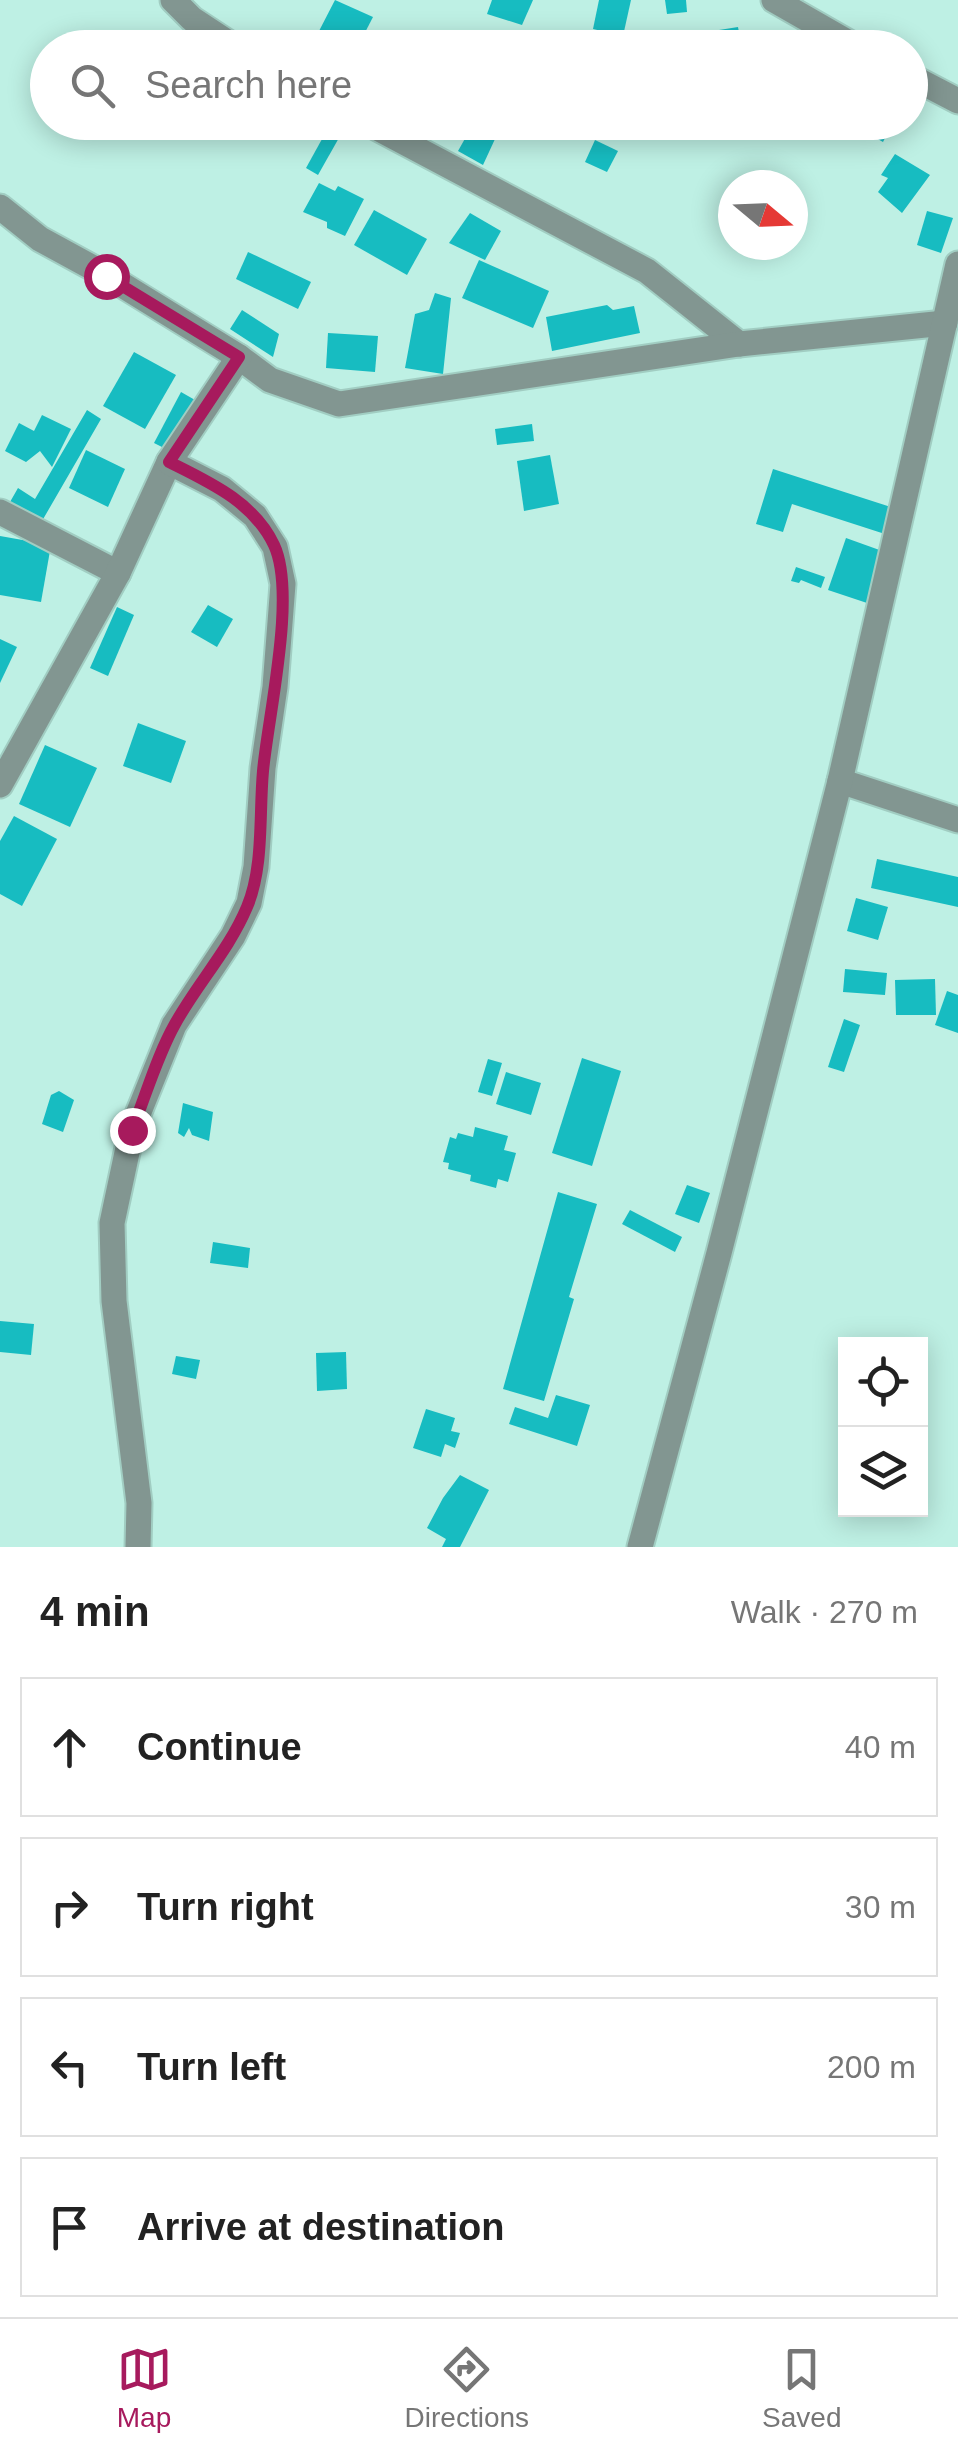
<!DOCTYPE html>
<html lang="en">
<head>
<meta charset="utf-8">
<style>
  :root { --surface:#fff; --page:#f6f6f6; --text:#222; --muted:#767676; --line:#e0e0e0; --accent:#a71a5d }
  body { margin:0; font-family:Helvetica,sans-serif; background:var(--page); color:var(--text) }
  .controls { position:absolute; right:30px; bottom:30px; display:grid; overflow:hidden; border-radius:0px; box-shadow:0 5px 25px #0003 }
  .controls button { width:90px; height:90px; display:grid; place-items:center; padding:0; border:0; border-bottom:2px solid var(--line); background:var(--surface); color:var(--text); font:50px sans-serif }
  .compass { position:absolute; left:718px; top:170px; width:90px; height:90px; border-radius:50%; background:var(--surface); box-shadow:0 5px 25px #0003; rotate:109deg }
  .stop { position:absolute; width:30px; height:30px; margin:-22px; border:8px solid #a71a5d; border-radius:50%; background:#fff }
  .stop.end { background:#a71a5d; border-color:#fff; box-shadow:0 2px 10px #0008 }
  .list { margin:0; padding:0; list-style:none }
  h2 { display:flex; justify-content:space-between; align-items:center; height:130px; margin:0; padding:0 40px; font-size:42px }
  h2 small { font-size:32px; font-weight:400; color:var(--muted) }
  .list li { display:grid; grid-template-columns:65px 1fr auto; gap:30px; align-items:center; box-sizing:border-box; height:140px; margin:0 20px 20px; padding:0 20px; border:2px solid var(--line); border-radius:0px }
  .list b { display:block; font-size:38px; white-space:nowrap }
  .list em { font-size:32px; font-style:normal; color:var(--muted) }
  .icon { flex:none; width:55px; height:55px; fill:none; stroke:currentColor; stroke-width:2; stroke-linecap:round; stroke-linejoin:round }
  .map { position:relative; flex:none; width:958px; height:1547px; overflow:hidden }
  .search { position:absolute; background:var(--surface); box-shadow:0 5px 25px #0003; left:30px; right:30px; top:30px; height:110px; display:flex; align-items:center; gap:25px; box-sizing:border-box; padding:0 35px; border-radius:55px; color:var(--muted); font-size:38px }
  .sheet { height:770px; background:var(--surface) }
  nav { display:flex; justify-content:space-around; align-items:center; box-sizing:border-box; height:140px; border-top:2px solid var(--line); background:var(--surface); font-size:28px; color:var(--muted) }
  nav a { display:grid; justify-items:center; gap:5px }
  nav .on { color:var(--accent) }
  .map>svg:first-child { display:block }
  .building { fill:#17bcc1 }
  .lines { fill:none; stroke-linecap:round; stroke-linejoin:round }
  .minor-casing { stroke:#a1cdc2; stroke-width:29 }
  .minor { stroke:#829691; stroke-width:25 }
  .route { stroke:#a71a5d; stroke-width:12 }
</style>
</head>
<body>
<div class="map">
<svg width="958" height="1547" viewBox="0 0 958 1547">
  <rect width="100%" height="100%" fill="#bef0e4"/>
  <g class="building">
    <path d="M335,0L373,17L357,48H346L318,33Z"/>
    <path d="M492,0H533L522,25L487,14Z"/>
    <path d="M599,0H631L623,36L593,29Z"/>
    <path d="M665,0H686L687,12L667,14Z"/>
    <path d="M738,27L742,48H702L700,33Z"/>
    <path d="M523,122H553L545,139L520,126Z"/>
    <path d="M848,122H893L883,142Z"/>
    <path d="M471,128L495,139L483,165L458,151Z"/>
    <path d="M327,130L340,136L318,175L306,168Z"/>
    <path d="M595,140L618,151L607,172L585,162Z"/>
    <path d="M895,154L930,175L902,213L878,192L888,178L881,175Z"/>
    <path d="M319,183L335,191L338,186L364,199L345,236L327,228V222L303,212Z"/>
    <path d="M374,210L427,239L407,275L354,245Z"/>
    <path d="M927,211L953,218L941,253L917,245Z"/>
    <path d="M470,213L501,231L485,260L449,243Z"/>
    <path d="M248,252L311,282L298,309L236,279Z"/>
    <path d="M479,260L549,291L533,328L462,298Z"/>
    <path d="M435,293L451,298L443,374L405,368L415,314L429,310Z"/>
    <path d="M607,305L613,310L634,306L640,333L552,351L546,317Z"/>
    <path d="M242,310L279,334L273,357L230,329Z"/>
    <path d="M328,333L378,336L375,372L326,368Z"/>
    <path d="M134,352L176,375L145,429L103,406Z"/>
    <path d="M181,392L195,400L168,450L154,443Z"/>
    <path d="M87,410L101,419L42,521L10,502L18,488L35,499Z"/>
    <path d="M42,415L71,429L52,467L40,451L26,462L5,451L19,423L34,431Z"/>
    <path d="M532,424L534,441L497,445L495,429Z"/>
    <path d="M86,450L125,469L108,507L69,488Z"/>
    <path d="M550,455L559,504L524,511L517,461Z"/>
    <path d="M773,469L897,509L888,535L792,504L783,532L756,524Z"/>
    <path d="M0,536L51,545L41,602L0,595Z"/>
    <path d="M846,538L885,552L867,603L828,590Z"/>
    <path d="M796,567L825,577L821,588L801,580L799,583L791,581Z"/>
    <path d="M208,605L233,619L217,647L191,632Z"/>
    <path d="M117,607L134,615L108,676L90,668Z"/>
    <path d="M0,639L17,647L0,683Z"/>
    <path d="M138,723L186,741L171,783L123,766Z"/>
    <path d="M45,745L97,768L70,827L19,804Z"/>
    <path d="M14,816L57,839L22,906L0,894V841Z"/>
    <path d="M877,859L958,877V907L871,888Z"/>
    <path d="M856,898L888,907L878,940L847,931Z"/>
    <path d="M845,969L887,973L885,995L843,992Z"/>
    <path d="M935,979L936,1015H896L895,980Z"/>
    <path d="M947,991L958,995V1033L935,1025Z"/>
    <path d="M844,1019L860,1025L844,1072L828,1067Z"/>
    <path d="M582,1058L621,1071L592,1166L552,1153Z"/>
    <path d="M488,1059L502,1063L492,1096L478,1092Z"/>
    <path d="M506,1072L541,1083L531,1115L496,1104Z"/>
    <path d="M59,1091L74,1100L63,1132L42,1124L51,1095Z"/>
    <path d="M183,1103L213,1112L209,1141L192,1135L189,1128L184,1137L178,1133Z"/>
    <path d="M475,1127L508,1136L504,1150L516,1153L508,1182L498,1179L496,1188L470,1181L471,1175L448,1169L449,1163L443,1162L450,1137L456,1139L458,1133L473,1137Z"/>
    <path d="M687,1185L710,1193L699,1223L675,1214Z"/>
    <path d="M558,1192L597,1204L569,1297L574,1299L544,1401L503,1389Z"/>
    <path d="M630,1210L682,1237L675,1252L622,1224Z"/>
    <path d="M213,1242L250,1248L248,1268L210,1263Z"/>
    <path d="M0,1321L34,1324L31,1355L0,1352Z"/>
    <path d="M346,1352L347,1389L317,1391L316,1353Z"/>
    <path d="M176,1356L200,1360L196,1379L172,1374Z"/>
    <path d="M556,1395L590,1405L577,1446L509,1424L515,1407L548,1418Z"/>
    <path d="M426,1409L455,1418L451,1431L460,1433L455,1448L445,1444L441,1457L413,1448Z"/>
    <path d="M460,1475L489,1490L460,1547H442L446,1539L427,1528L443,1498Z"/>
  </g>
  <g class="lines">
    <defs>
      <g id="minor">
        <path d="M173,0L192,19L236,48"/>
        <path d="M774,0L858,48"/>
        <path d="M910,76L958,101"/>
        <path d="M366,122L647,271L739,344"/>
        <path d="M0,207L40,239L106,275L239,357L270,380L339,404L739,344L945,323"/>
        <path d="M0,512L118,573"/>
        <path d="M840,781L958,820"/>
        <path d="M0,785L118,573L169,462L239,357"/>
        <path d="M138,1547L139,1503L114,1301L112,1223L132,1129L174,1025L233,936L249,903L256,867L263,768L275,687L283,584L275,547L255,516L222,489L169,462"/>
        <path d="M640,1547L719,1253L840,781L958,264"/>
      </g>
    </defs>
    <use href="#minor" class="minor-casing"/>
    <use href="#minor" class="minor"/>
  </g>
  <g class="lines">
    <path class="route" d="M106,276L239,357L169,462C209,482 254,502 274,545C297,594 268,716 263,771C259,815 264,867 247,907C229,950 197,984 175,1024C157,1056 146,1095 132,1130"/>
  </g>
</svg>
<div class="controls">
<button><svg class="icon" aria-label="locate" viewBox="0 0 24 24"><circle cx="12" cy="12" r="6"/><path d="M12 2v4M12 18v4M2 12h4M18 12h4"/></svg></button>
<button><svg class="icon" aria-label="layers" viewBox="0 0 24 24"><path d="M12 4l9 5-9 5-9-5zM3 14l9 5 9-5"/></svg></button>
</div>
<svg class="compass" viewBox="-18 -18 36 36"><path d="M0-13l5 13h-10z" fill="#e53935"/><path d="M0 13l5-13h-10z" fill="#767676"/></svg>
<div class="stop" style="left:106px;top:276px"></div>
<div class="stop end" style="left:132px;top:1130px"></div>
<div class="search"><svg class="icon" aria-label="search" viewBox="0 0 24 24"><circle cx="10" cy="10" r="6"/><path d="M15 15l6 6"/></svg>Search here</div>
</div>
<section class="sheet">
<h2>4 min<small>Walk · 270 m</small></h2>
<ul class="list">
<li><svg class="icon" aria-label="ahead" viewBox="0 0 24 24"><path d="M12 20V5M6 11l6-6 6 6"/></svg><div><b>Continue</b></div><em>40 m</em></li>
<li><svg class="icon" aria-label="right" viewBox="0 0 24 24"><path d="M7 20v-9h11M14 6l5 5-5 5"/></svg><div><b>Turn right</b></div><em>30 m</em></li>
<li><svg class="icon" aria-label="left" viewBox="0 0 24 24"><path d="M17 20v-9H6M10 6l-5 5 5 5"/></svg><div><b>Turn left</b></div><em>200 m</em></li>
<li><svg class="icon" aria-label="arrive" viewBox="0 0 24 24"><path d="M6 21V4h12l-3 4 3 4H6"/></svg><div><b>Arrive at destination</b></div></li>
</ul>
</section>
<nav>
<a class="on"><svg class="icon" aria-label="map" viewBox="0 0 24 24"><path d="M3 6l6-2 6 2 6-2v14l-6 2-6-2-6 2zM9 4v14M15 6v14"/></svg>Map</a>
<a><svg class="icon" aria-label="directions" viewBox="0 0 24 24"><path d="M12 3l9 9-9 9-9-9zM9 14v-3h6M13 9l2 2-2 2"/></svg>Directions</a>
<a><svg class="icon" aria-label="saved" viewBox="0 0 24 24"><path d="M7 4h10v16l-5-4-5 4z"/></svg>Saved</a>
</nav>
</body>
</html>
